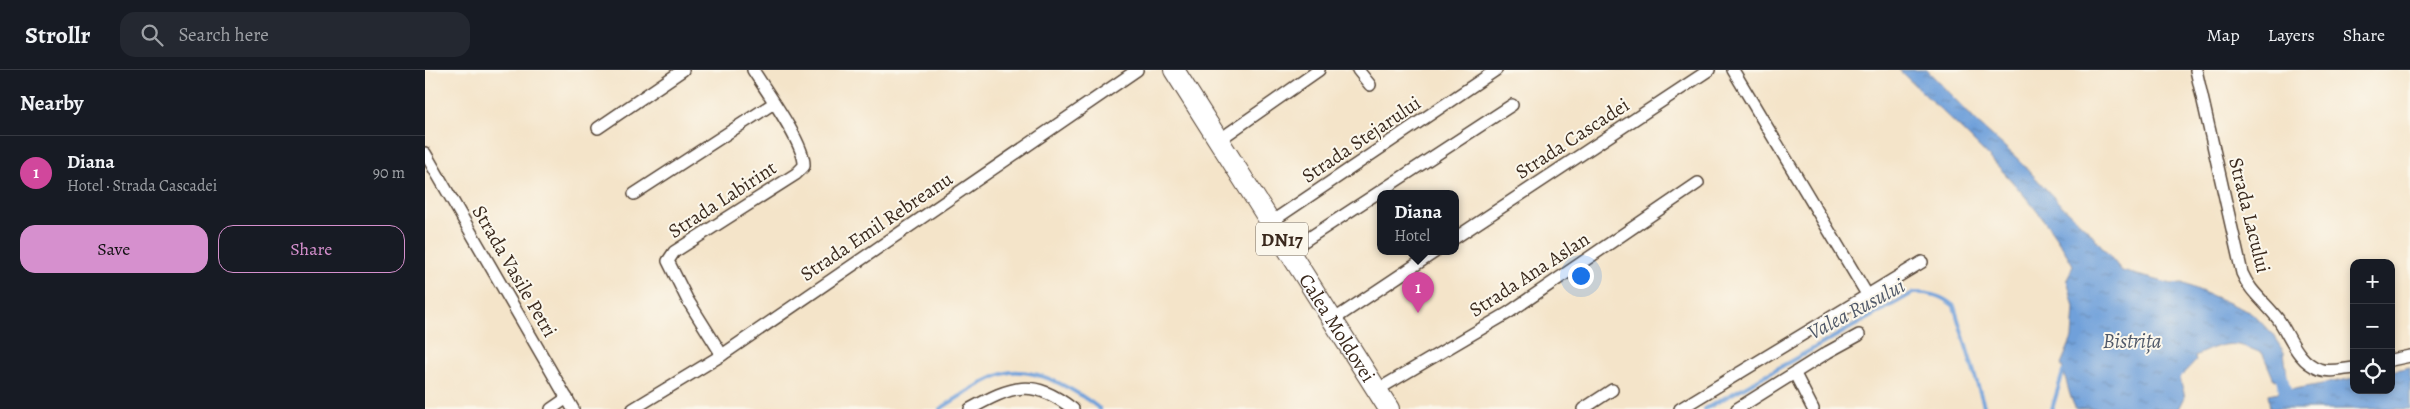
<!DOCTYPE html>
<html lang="en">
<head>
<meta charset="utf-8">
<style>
  :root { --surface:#171b24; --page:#242831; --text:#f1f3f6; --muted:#9ea1a6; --line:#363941; --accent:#d690ce }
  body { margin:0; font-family:Alegreya,serif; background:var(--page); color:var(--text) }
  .controls { position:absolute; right:15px; bottom:15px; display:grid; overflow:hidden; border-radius:10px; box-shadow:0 2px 8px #0003 }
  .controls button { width:45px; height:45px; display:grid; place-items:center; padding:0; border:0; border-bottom:1px solid var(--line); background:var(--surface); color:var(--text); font:25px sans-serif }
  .you { position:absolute; left:1155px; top:205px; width:18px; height:18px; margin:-12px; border:4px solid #fff; border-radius:50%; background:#1a73e8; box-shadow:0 0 0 8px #1a73e833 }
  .badge { display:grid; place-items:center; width:32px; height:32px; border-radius:50%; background:var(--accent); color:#fff; font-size:16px; font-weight:700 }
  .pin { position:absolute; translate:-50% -41px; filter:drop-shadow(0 1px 2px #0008) }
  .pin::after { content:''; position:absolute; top:26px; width:18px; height:15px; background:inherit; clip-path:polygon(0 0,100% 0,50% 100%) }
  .popup { position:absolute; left:952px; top:120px; width:82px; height:65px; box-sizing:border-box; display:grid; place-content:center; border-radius:10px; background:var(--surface); filter:drop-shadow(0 1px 4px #0005); font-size:16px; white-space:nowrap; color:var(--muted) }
  .popup b { font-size:19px; color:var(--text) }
  .popup::after { content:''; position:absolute; left:50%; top:100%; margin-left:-10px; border:10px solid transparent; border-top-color:var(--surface) }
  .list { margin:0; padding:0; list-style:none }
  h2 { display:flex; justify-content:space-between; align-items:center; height:65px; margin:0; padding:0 20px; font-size:21px }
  h2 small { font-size:16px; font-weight:400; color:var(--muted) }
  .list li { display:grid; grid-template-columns:32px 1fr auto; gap:15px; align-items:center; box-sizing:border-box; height:75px; padding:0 20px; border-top:1px solid var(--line) }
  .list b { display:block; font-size:19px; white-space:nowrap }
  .list p { margin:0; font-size:16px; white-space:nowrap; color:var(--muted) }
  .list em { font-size:16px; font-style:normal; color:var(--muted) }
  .actions { display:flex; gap:10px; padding:15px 20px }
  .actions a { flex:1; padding:11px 0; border:1px solid var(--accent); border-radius:15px; text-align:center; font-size:18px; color:var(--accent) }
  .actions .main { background:var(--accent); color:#111 }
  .icon { flex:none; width:28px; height:28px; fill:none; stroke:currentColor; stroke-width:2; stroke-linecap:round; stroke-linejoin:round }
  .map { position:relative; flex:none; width:1985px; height:339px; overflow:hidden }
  header { display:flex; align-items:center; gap:30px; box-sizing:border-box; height:70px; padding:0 25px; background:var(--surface); border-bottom:1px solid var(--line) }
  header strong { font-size:24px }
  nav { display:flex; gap:28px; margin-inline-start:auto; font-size:18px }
  .search { width:350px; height:45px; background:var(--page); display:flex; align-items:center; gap:12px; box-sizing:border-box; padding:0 18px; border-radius:15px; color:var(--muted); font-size:19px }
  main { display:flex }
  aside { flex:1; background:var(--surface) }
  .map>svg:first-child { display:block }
  .water { fill:url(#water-ripples); stroke:#56657c }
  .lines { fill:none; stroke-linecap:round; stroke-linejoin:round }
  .stream { stroke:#70a0da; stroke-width:4 }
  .canal { stroke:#70a0da; stroke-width:12 }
  .street-casing { stroke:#574638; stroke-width:14 }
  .highway-casing { stroke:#574638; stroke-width:22 }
  .street { stroke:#fff; stroke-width:11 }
  .highway { stroke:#fff; stroke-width:20 }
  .labels { text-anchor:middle; stroke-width:4; stroke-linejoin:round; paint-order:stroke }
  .shield { fill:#fbf7ec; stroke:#75685c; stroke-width:1 }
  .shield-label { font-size:19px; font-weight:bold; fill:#3b2a1e }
  .street-label { font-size:20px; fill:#3b2a1e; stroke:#fbf7ec }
  .water-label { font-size:21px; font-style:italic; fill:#505969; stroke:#fbf7ec }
</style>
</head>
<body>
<header>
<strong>Strollr</strong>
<div class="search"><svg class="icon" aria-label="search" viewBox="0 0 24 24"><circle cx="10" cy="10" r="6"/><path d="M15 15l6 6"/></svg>Search here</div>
<nav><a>Map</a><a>Layers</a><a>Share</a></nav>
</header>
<main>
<aside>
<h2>Nearby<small></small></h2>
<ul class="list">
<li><span class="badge" style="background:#d1479c">1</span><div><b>Diana</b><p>Hotel · Strada Cascadei</p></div><em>90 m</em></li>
</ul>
<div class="actions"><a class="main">Save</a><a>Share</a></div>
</aside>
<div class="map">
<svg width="1985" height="339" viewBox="0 0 1985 339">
  <defs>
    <pattern id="water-ripples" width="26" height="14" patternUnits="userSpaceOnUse" patternTransform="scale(1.25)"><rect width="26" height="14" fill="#70a0da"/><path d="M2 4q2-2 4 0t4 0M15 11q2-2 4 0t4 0" fill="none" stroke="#5d83b0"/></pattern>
  </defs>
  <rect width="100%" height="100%" fill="#fbf7ec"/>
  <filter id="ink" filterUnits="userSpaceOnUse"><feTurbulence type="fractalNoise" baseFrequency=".02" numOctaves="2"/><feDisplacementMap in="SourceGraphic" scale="10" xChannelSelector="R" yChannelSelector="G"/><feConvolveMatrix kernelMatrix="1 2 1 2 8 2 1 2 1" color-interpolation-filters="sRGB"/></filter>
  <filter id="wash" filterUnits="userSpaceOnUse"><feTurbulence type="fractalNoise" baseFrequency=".0096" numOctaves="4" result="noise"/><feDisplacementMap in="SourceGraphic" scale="20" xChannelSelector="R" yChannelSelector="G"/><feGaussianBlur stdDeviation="1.12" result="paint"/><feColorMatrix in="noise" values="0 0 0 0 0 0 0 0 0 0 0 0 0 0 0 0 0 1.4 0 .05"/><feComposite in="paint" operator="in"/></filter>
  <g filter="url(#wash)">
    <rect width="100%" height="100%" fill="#f4e4c9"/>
    <g class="water">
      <path d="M1474,0H1502L1552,52L1593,89L1634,133L1665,162L1697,201L1747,214L1757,213L1827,243L1847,264L1859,282L1862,306L1849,310L1838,284C1809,270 1799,272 1770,286L1771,291L1755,308L1760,327L1754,339H1651C1643,325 1642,309 1636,294L1647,268L1649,237L1642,210L1648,195C1605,118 1536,60 1474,0Z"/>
      <path d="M1985,297V339H1845L1843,324L1929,308V320H1966V301Z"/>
    </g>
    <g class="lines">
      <g class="stream">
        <path d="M515,339C531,329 569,303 587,302C617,300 652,321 675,339"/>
        <path d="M1280,339L1488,223C1505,222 1517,226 1529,236L1560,339"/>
        <path d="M1627,339L1638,302L1641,299"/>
      </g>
      <path class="canal" d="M1853,292L1860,321"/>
    </g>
  </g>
  <g filter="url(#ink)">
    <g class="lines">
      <defs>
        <g id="street">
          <path d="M933,0L945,15"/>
          <path d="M1308,0L1443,226"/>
          <path d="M1771,0L1817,203C1825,222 1840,232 1853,249C1865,266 1872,291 1894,299C1904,303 1918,299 1929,298"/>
          <path d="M173,58L258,0"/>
          <path d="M794,70L894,0"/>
          <path d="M0,83L148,339"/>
          <path d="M209,124L349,33"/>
          <path d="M846,152L1071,0"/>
          <path d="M1030,168L1284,0"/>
          <path d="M864,181L1087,35"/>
          <path d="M908,250L1010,182"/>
          <path d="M297,285L262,229L243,191L249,182L371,104L379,96C381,76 340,19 328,0"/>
          <path d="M1966,290L1985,286"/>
          <path d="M1370,304L1388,339"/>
          <path d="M952,320L1083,243L1273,113"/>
          <path d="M126,339L142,328"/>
          <path d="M208,339L297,285L712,0"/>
          <path d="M545,339C587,316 607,307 648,339"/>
          <path d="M1158,339L1187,320"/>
          <path d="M1255,339L1497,192"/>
          <path d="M1312,339L1403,282L1434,265"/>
        </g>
        <g id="highway">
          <path id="s1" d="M749,0L964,339"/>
        </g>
      </defs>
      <use href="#street" class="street-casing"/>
      <use href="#highway" class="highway-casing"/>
      <use href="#street" class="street"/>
      <use href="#highway" class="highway"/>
    </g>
  </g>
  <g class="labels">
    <rect class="shield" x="831" y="152.5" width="52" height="33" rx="4"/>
    <g class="shield-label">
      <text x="857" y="176">DN17</text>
    </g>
    <g class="street-label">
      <text transform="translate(1147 68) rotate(-33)" y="7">Strada Cascadei</text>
      <text transform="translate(936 69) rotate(-34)" y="7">Strada Stejarului</text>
      <text transform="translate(297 129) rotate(-33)" y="7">Strada Labirint</text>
      <text transform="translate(1825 145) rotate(76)" y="7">Strada Lacului</text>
      <text transform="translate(451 156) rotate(-34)" y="7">Strada Emil Rebreanu</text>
      <text transform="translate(90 201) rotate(60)" y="7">Strada Vasile Petri</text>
      <text transform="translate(1104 204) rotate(-33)" y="7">Strada Ana Aslan</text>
      <text dy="7" stroke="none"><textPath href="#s1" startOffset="305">Calea Moldovei</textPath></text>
    </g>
    <g class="water-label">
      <text transform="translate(1431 239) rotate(-28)" y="7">Valea Rusului</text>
      <text x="1707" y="278">Bistrița</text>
    </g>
  </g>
</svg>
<div class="controls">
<button>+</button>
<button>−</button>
<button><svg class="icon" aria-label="locate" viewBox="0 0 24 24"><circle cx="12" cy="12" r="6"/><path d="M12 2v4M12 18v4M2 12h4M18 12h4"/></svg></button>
</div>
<div class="you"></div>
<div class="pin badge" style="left:993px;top:243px;background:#d1479c">1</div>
<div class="popup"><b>Diana</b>Hotel</div>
</div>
</main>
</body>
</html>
